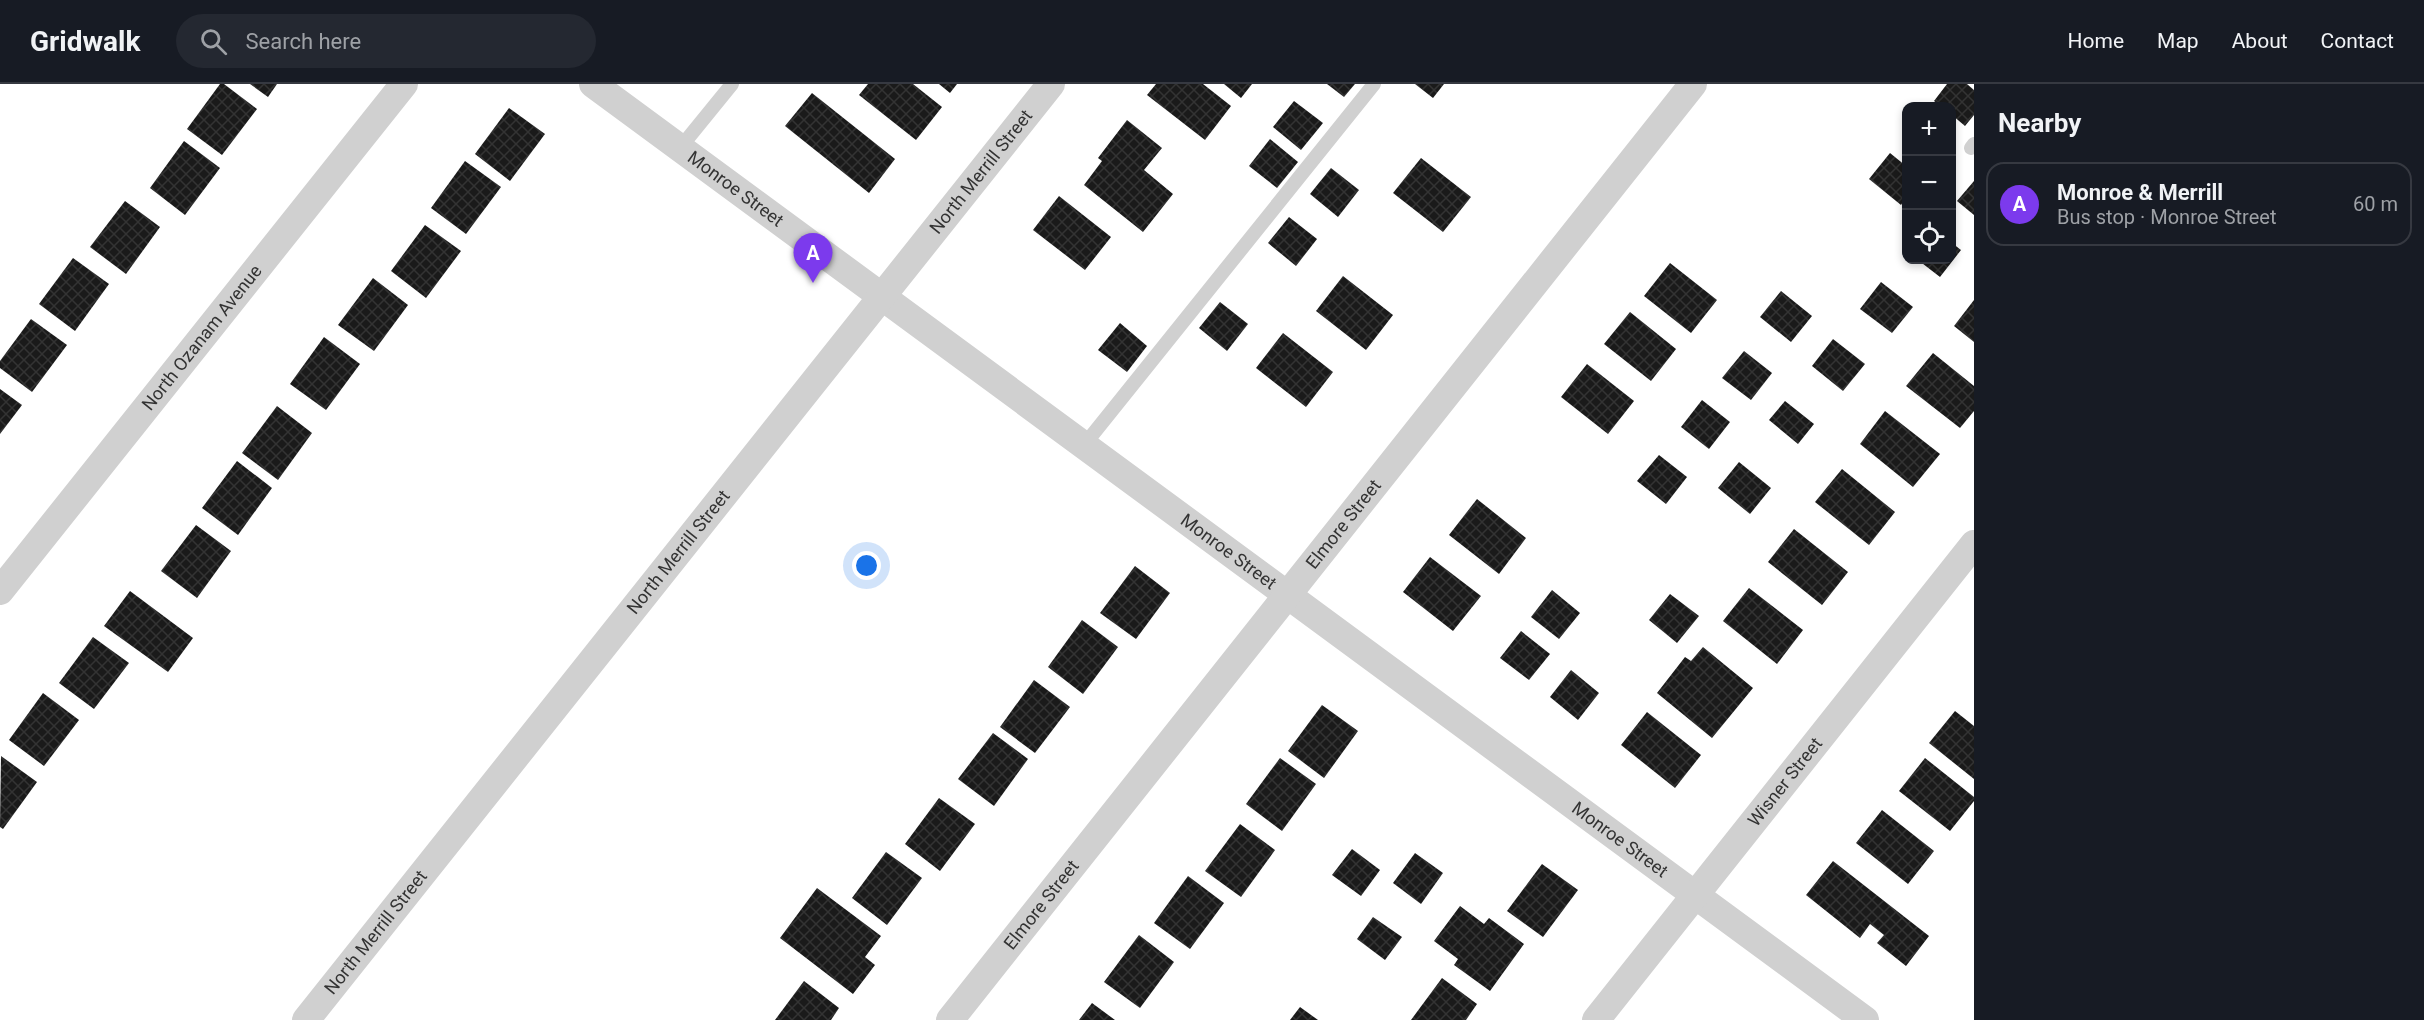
<!DOCTYPE html>
<html lang="en">
<head>
<meta charset="utf-8">
<style>
  :root { --surface:#171b24; --page:#242831; --text:#f1f3f6; --muted:#9ea1a6; --line:#363941; --accent:#7c3aed }
  body { margin:0; font-family:Roboto,sans-serif; background:var(--page); color:var(--text) }
  .controls { position:absolute; right:18px; top:18px; display:grid; overflow:hidden; border-radius:12px; box-shadow:0 3px 9px #0003 }
  .controls button { width:54px; height:54px; display:grid; place-items:center; padding:0; border:0; border-bottom:2px solid var(--line); background:var(--surface); color:var(--text); font:30px sans-serif }
  .you { position:absolute; left:867px; top:482px; width:21px; height:21px; margin:-15px; border:4px solid #fff; border-radius:50%; background:#1a73e8; box-shadow:0 0 0 9px #1a73e833 }
  .badge { display:grid; place-items:center; width:39px; height:39px; border-radius:50%; background:var(--accent); color:#fff; font-size:20px; font-weight:700 }
  .pin { position:absolute; translate:-50% -50px; filter:drop-shadow(0 2px 3px #0008) }
  .pin::after { content:''; position:absolute; top:32px; width:21px; height:18px; background:inherit; clip-path:polygon(0 0,100% 0,50% 100%) }
  .list { margin:0; padding:0; list-style:none }
  h2 { display:flex; justify-content:space-between; align-items:center; height:78px; margin:0; padding:0 24px; font-size:26px }
  h2 small { font-size:20px; font-weight:400; color:var(--muted) }
  .list li { display:grid; grid-template-columns:39px 1fr auto; gap:18px; align-items:center; box-sizing:border-box; height:84px; margin:0 12px 12px; padding:0 12px; border:2px solid var(--line); border-radius:18px }
  .list b { display:block; font-size:22px; white-space:nowrap }
  .list p { margin:0; font-size:20px; white-space:nowrap; color:var(--muted) }
  .list em { font-size:20px; font-style:normal; color:var(--muted) }
  .icon { flex:none; width:33px; height:33px; fill:none; stroke:currentColor; stroke-width:2; stroke-linecap:round; stroke-linejoin:round }
  .map { position:relative; flex:none; width:1974px; height:936px; overflow:hidden }
  header { display:flex; align-items:center; gap:36px; box-sizing:border-box; height:84px; padding:0 30px; background:var(--surface); border-bottom:2px solid var(--line) }
  header strong { font-size:28px }
  nav { display:flex; gap:33px; margin-inline-start:auto; font-size:21px }
  .search { width:420px; height:54px; background:var(--page); display:flex; align-items:center; gap:15px; box-sizing:border-box; padding:0 21px; border-radius:33px; color:var(--muted); font-size:22px }
  main { display:flex }
  aside { flex:1; background:var(--surface) }
  .map>svg:first-child { display:block }
  .building { fill:url(#building-cross-hatch) }
  .lines { fill:none; stroke-linecap:round; stroke-linejoin:round }
  .service { stroke:#d0d0d0; stroke-width:14 }
  .minor { stroke:#d0d0d0; stroke-width:28 }
  .labels { text-anchor:middle; stroke-width:6; stroke-linejoin:round; paint-order:stroke }
  .street-label { font-size:18px; fill:#333; stroke:#fff }
</style>
</head>
<body>
<header>
<strong>Gridwalk</strong>
<div class="search"><svg class="icon" aria-label="search" viewBox="0 0 24 24"><circle cx="10" cy="10" r="6"/><path d="M15 15l6 6"/></svg>Search here</div>
<nav><a>Home</a><a>Map</a><a>About</a><a>Contact</a></nav>
</header>
<main>
<div class="map">
<svg width="1974" height="936" viewBox="0 0 1974 936">
  <defs>
    <pattern id="building-cross-hatch" width="8" height="8" patternUnits="userSpaceOnUse" patternTransform="scale(1.5)"><rect width="8" height="8" fill="#1a1a1a"/><path d="M0 0l8 8M0 8l8-8" fill="none" stroke="#333"/></pattern>
  </defs>
  <rect width="100%" height="100%" fill="#fff"/>
  <g class="building">
    <path d="M220,0H224L257,25L222,71L187,45Z"/>
    <path d="M250,0H277L268,13Z"/>
    <path d="M868,0H913L942,23L916,56L859,11Z"/>
    <path d="M939,0H957L950,9Z"/>
    <path d="M1156,0H1203L1231,22L1205,56L1147,11Z"/>
    <path d="M1224,0H1252L1241,14Z"/>
    <path d="M1327,0H1355L1344,13Z"/>
    <path d="M1415,0H1444L1433,14Z"/>
    <path d="M1947,0H1967L1974,6V31L1965,42L1952,31V22H1941L1934,17Z"/>
    <path d="M812,9L895,75L869,109L785,42Z"/>
    <path d="M1294,17L1323,39L1301,66L1273,43Z"/>
    <path d="M509,24L545,50L510,97L475,70Z"/>
    <path d="M1127,36L1162,64L1144,86L1173,110L1143,148L1084,101L1102,77L1098,74Z"/>
    <path d="M1270,55L1298,78L1277,104L1249,82Z"/>
    <path d="M184,57L220,84L185,131L150,104Z"/>
    <path d="M1890,69L1906,82V113L1901,121L1869,95Z"/>
    <path d="M1421,74L1471,113L1443,148L1393,109Z"/>
    <path d="M465,77L501,103L466,150L431,124Z"/>
    <path d="M1331,84L1359,106L1338,133L1310,110Z"/>
    <path d="M1974,97V131L1957,117Z"/>
    <path d="M1059,112L1111,153L1085,186L1033,146Z"/>
    <path d="M125,117L160,143L126,190L90,163Z"/>
    <path d="M1289,133L1317,155L1296,182L1268,159Z"/>
    <path d="M425,141L461,167L426,214L391,187Z"/>
    <path d="M1952,159L1961,166L1940,193L1918,176H1952Z"/>
    <path d="M73,174L109,200L75,247L39,220Z"/>
    <path d="M1670,179L1717,216L1691,249L1644,212Z"/>
    <path d="M1343,192L1393,231L1366,266L1316,227Z"/>
    <path d="M373,194L408,221L374,267L338,241Z"/>
    <path d="M1881,198L1913,223L1892,249L1860,225Z"/>
    <path d="M1781,207L1812,232L1791,258L1760,233Z"/>
    <path d="M1974,216V258L1954,242Z"/>
    <path d="M1220,218L1248,240L1227,267L1199,244Z"/>
    <path d="M1630,228L1676,265L1651,297L1604,260Z"/>
    <path d="M31,235L67,261L32,308L0,284V277Z"/>
    <path d="M1120,239L1147,262L1127,288L1098,266Z"/>
    <path d="M1283,249L1333,288L1306,323L1256,284Z"/>
    <path d="M324,253L360,280L326,326L290,300Z"/>
    <path d="M1833,255L1865,280L1843,307L1812,282Z"/>
    <path d="M1744,267L1772,289L1751,316L1722,294Z"/>
    <path d="M1933,269L1974,302V327L1960,344L1906,302Z"/>
    <path d="M1587,280L1634,317L1608,350L1561,313Z"/>
    <path d="M0,305L22,321L0,350Z"/>
    <path d="M1702,316L1730,338L1709,365L1681,343Z"/>
    <path d="M1785,317L1814,340L1798,360L1769,336Z"/>
    <path d="M277,322L312,349L278,396L242,369Z"/>
    <path d="M1885,327L1940,370L1913,403L1860,360Z"/>
    <path d="M1659,371L1687,393L1666,420L1637,397Z"/>
    <path d="M237,377L272,404L238,451L202,424Z"/>
    <path d="M1739,378L1771,404L1750,430L1718,404Z"/>
    <path d="M1842,385L1895,428L1869,461L1815,418Z"/>
    <path d="M1477,415L1526,454L1499,490L1449,451Z"/>
    <path d="M196,441L231,467L197,514L161,487Z"/>
    <path d="M1794,445L1848,488L1822,521L1768,478Z"/>
    <path d="M1430,473L1481,512L1453,547L1403,508Z"/>
    <path d="M1135,482L1170,509L1136,555L1100,529Z"/>
    <path d="M1749,504L1803,546L1777,580L1723,537Z"/>
    <path d="M1552,506L1580,529L1559,555L1531,533Z"/>
    <path d="M130,507L193,554L168,588L104,542Z"/>
    <path d="M1670,510L1699,532L1677,559L1649,536Z"/>
    <path d="M1082,536L1118,563L1083,610L1048,583Z"/>
    <path d="M1521,547L1550,570L1529,596L1500,574Z"/>
    <path d="M93,553L129,579L94,625L59,599Z"/>
    <path d="M1703,563L1753,604L1712,654L1657,609L1685,573L1691,577Z"/>
    <path d="M1571,586L1599,609L1578,636L1550,613Z"/>
    <path d="M1034,596L1070,623L1035,669L1000,643Z"/>
    <path d="M43,609L79,636L44,682L9,656Z"/>
    <path d="M1322,621L1358,647L1324,694L1288,667Z"/>
    <path d="M1955,627L1974,642V695L1929,659Z"/>
    <path d="M1647,628L1701,671L1675,704L1621,661Z"/>
    <path d="M993,649L1028,675L994,722L958,695Z"/>
    <path d="M1,672L37,698L3,745L0,743Z"/>
    <path d="M1280,674L1316,700L1282,747L1246,720Z"/>
    <path d="M1925,674L1974,713V717L1950,747L1899,707Z"/>
    <path d="M939,714L975,740L940,787L905,760Z"/>
    <path d="M1882,726L1934,767L1908,800L1856,759Z"/>
    <path d="M1240,740L1275,766L1241,813L1205,787Z"/>
    <path d="M1352,765L1380,786L1361,812L1332,791Z"/>
    <path d="M886,768L922,794L887,841L852,814Z"/>
    <path d="M1415,769L1443,789L1421,820L1393,799Z"/>
    <path d="M1833,777L1929,852L1906,882L1877,859L1884,851L1870,840L1860,854L1806,811Z"/>
    <path d="M1542,780L1578,806L1543,853L1507,827Z"/>
    <path d="M1188,792L1224,819L1190,865L1154,839Z"/>
    <path d="M817,804L881,852L865,873L875,881L853,910L780,854Z"/>
    <path d="M1460,822L1484,840L1489,834L1524,860L1490,907L1454,881L1458,875L1434,857Z"/>
    <path d="M1373,833L1402,853L1385,876L1357,855Z"/>
    <path d="M1139,851L1174,878L1140,924L1104,898Z"/>
    <path d="M1442,894L1477,920L1466,936H1411Z"/>
    <path d="M804,897L839,924L831,936H775Z"/>
    <path d="M1092,919L1115,936H1079Z"/>
    <path d="M1300,923L1318,936H1290Z"/>
  </g>
  <g class="lines">
    <g class="service">
      <path d="M680,64L732,0"/>
      <path d="M1971,64L1974,60"/>
      <path d="M1085,360L1374,0"/>
    </g>
    <g class="minor">
      <path id="s1" d="M593,0L1865,936"/>
      <path id="s2" d="M0,507L404,0"/>
      <path id="s3" d="M306,936L1051,0"/>
      <path id="s4" d="M950,936L1693,0"/>
      <path id="s5" d="M1596,936L1974,460"/>
    </g>
  </g>
  <g class="labels">
    <g class="street-label">
      <text dy="6" stroke="none"><textPath href="#s3" startOffset="1084">North Merrill Street</textPath></text>
      <text dy="6" stroke="none"><textPath href="#s1" startOffset="177">Monroe Street</textPath></text>
      <text dy="6" stroke="none"><textPath href="#s2" startOffset="324">North Ozanam Avenue</textPath></text>
      <text dy="6" stroke="none"><textPath href="#s4" startOffset="633">Elmore Street</textPath></text>
      <text dy="6" stroke="none"><textPath href="#s1" startOffset="789">Monroe Street</textPath></text>
      <text dy="6" stroke="none"><textPath href="#s3" startOffset="598">North Merrill Street</textPath></text>
      <text dy="6" stroke="none"><textPath href="#s5" startOffset="304">Wisner Street</textPath></text>
      <text dy="6" stroke="none"><textPath href="#s1" startOffset="1275">Monroe Street</textPath></text>
      <text dy="6" stroke="none"><textPath href="#s4" startOffset="147">Elmore Street</textPath></text>
      <text dy="6" stroke="none"><textPath href="#s3" startOffset="112">North Merrill Street</textPath></text>
    </g>
  </g>
</svg>
<div class="controls">
<button>+</button>
<button>−</button>
<button><svg class="icon" aria-label="locate" viewBox="0 0 24 24"><circle cx="12" cy="12" r="6"/><path d="M12 2v4M12 18v4M2 12h4M18 12h4"/></svg></button>
</div>
<div class="you"></div>
<div class="pin badge" style="left:813px;top:199px">A</div>
</div>
<aside>
<h2>Nearby<small></small></h2>
<ul class="list">
<li><span class="badge">A</span><div><b>Monroe &amp; Merrill</b><p>Bus stop · Monroe Street</p></div><em>60 m</em></li>
</ul>
</aside>
</main>
</body>
</html>
